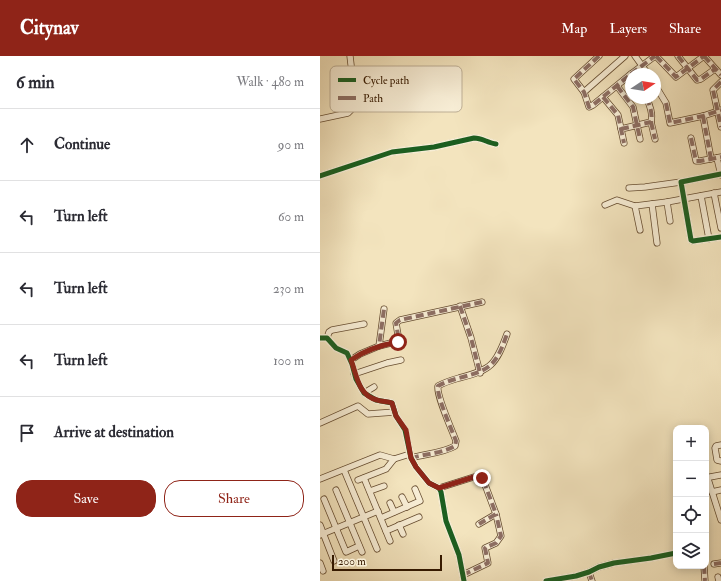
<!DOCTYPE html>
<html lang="en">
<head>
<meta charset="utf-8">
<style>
  :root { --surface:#fff; --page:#f7f7f7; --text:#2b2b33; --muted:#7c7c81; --line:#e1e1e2; --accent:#8f2418 }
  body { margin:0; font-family:"IM FELL Double Pica",serif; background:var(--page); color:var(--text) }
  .controls { position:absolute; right:12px; bottom:12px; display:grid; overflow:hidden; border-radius:8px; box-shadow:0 2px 10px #0003 }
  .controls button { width:36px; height:36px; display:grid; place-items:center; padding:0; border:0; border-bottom:1px solid var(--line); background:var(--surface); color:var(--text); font:20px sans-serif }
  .compass { position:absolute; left:305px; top:12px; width:36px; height:36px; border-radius:50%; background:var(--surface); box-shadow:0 2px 10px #0003; rotate:78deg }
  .scale { position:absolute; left:12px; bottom:10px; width:110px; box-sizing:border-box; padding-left:4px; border:2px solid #371a00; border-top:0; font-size:11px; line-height:14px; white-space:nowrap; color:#371a00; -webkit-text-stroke:3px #f7edd5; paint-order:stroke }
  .stop { position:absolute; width:12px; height:12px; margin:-9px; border:3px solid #8f2418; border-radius:50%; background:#fff }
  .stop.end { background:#8f2418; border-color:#fff; box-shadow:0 1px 4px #0008 }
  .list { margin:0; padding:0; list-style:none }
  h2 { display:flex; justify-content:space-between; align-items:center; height:52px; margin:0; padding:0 16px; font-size:17px }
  h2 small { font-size:13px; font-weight:400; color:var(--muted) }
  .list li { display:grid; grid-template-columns:26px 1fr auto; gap:12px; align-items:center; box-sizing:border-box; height:72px; padding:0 16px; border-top:1px solid var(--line) }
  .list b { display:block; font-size:15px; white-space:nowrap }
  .list em { font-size:13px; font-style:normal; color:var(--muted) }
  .actions { display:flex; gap:8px; padding:12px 16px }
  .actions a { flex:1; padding:9px 0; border:1px solid var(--accent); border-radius:16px; text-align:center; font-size:14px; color:var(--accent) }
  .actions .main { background:var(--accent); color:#fff }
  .icon { flex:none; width:22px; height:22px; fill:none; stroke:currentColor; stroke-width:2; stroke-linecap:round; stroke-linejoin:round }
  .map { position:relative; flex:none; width:401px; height:525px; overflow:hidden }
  header { display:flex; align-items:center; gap:24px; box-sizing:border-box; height:56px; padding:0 20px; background:var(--accent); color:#fff }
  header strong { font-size:19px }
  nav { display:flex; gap:22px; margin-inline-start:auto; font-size:14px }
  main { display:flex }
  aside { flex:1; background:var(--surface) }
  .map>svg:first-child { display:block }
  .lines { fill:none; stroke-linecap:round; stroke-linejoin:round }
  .minor-casing { stroke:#664c30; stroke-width:7 }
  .minor { stroke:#f7edd5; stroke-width:5.5 }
  .quiet { stroke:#8d6e63; stroke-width:4; stroke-dasharray:8 4; stroke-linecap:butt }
  .cycleway-casing { stroke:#f7edd5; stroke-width:8 }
  .cycleway { stroke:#1b5e20; stroke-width:5 }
  .route { stroke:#8f2418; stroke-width:5 }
  .key { fill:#f7edd5; stroke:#bdae95; stroke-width:1 }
  .key-label { font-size:11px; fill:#371a00 }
</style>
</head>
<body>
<header>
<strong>Citynav</strong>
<nav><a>Map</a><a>Layers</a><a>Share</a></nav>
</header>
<main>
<aside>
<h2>6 min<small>Walk · 480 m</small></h2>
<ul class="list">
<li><svg class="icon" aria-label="ahead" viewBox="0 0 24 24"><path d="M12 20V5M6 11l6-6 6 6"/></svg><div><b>Continue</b></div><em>90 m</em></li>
<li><svg class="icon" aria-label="left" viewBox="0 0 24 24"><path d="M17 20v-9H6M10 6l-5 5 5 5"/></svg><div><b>Turn left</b></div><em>60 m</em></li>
<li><svg class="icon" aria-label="left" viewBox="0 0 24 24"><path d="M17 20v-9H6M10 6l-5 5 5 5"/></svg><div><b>Turn left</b></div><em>230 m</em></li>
<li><svg class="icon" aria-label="left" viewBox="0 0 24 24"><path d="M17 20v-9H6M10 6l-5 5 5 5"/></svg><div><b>Turn left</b></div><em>100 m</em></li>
<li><svg class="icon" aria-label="arrive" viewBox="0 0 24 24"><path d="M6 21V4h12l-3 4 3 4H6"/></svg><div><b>Arrive at destination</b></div></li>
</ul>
<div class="actions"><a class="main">Save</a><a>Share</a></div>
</aside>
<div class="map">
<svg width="401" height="525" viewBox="0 0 401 525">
  <rect width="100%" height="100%" fill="#f3e4be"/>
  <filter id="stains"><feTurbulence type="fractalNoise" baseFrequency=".005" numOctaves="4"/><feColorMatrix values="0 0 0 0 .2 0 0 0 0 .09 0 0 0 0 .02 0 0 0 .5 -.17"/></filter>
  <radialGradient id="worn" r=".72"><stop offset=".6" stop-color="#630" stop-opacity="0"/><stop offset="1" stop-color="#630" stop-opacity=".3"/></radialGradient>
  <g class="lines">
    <defs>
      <g id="minor">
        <path d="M279,0L254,23L264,36L269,51L273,49L311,18"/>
        <path d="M315,0L328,18"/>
        <path d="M336,0L356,21L384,0"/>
        <path d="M358,0L377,24L381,23L395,13"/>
        <path d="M384,0L401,19"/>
        <path d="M311,18L335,0"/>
        <path d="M401,26L393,34L401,71"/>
        <path d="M335,29L346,47L350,67L383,60L401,54"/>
        <path d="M297,30L313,51L320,83"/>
        <path d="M264,36L305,0"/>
        <path d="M283,41L298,59L304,87"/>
        <path d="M383,60L391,103"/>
        <path d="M0,63L28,57L34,51L35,43L30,0"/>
        <path d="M331,66L335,83"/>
        <path d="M301,73L331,66C333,59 330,48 326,42"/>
        <path d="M371,82L376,105H380L401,101"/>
        <path d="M397,102L401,119"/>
        <path d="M401,118L361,126L371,184L373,185L401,181"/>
        <path d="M0,120L72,96L114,91L154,82C162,82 168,87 176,88"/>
        <path d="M309,132L325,131L361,126"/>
        <path d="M394,137L401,172"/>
        <path d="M381,140L389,183"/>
        <path d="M347,146L350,165"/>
        <path d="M332,148L337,187"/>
        <path d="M285,149L297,144L315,150"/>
        <path d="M320,174L315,150L347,146L401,136"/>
        <path d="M140,250L151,282L160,317"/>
        <path d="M0,282H7L16,292L27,297L32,308L36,323L44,337L56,344L72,347L76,360L85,374L91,402L96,411L109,427L119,432L121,436L126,465L139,499L144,525"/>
        <path d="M7,282L9,276L12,274L44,268"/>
        <path d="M59,290L79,285L76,267L80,264L162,246"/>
        <path d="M31,304L40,298L59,290L64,253"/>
        <path d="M34,318L67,307L81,304"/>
        <path d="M44,337L54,331"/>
        <path d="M0,367L38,350L48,358L75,356"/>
        <path d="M401,389L396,390L395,392L397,404L401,405"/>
        <path d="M91,402C105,398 123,397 135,390L136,385C132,374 116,339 118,330C125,326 132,324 139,322C171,314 176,309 187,278"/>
        <path d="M24,414L57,493"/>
        <path d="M401,419L390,421L388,423L401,464"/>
        <path d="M44,422L70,485"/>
        <path d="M0,423L60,399L74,403"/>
        <path d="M38,424L66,413L74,403L90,398"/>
        <path d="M119,432L157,420L160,421L164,426L176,458L159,468"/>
        <path d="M16,434L42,496"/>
        <path d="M50,435L64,430"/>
        <path d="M392,436L401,434"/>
        <path d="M82,441L87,451"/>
        <path d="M4,443L26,496L39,490"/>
        <path d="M70,447L74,456"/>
        <path d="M61,462L100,445L95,433"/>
        <path d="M0,469L14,505"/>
        <path d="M79,469L83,478"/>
        <path d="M66,475L99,461"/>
        <path d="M0,479L58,455"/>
        <path d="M0,507L3,515"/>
        <path d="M394,508L401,507"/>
        <path d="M384,510L385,525"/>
        <path d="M269,516L272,525"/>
        <path d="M143,519L168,507L165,492L176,487L181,480L176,458"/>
        <path d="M398,521L399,525"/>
        <path d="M226,525L256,520L269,516L279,511L294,507L331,502L356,497"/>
      </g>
    </defs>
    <use href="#minor" class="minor-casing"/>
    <use href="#minor" class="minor"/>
    <g class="quiet">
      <path d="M279,0L254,23L264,36L269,51L273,49L311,18"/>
      <path d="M336,0L356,21L384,0"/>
      <path d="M358,0L377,24L381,23L395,13"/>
      <path d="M384,0L401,19"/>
      <path d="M311,18L335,0"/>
      <path d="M401,26L393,34L401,71"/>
      <path d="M297,30L313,51L320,83"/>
      <path d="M283,41L298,59L304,87"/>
      <path d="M346,47L350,67L383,60L401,54"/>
      <path d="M383,60L391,103"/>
      <path d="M331,66L335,83"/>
      <path d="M301,73L331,66C333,59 330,48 326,42"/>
      <path d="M371,82L376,105H380L401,101"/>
      <path d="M140,250L151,282L160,317"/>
      <path d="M59,290L79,285L76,267L80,264L162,246"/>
      <path d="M31,304L40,298L59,290L64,253"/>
      <path d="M91,402C105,398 123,397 135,390L136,385C132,374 116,339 118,330C125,326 132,324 139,322C171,314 176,309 187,278"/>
      <path d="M119,432L157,420L160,421L164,426L176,458L159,468"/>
      <path d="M394,508L401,507"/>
      <path d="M384,510L385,525"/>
      <path d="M269,516L272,525"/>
      <path d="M143,519L168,507L165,492L176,487L181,480L176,458"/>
    </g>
    <defs>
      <g id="cycleway">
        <path d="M401,118L361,126L371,184L373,185L401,181"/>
        <path d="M0,120L72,96L114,91L154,82C162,82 168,87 176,88"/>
        <path d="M0,282H7L16,292L27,297L32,308L36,323L44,337L56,344L72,347L76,360L85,374L91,402L96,411L109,427L119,432L121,436L126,465L139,499L144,525"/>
        <path d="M226,525L256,520L269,516L279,511L294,507L331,502L356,497"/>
      </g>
    </defs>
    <use href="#cycleway" class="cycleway-casing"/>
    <use href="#cycleway" class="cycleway"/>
  </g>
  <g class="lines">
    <path class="route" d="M78,286C61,289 45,294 31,304C37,320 38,339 57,344C62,346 67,345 72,347L76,360L86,374L91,402L96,411L109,427L119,432L157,420L162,422"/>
  </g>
  <rect x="10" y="10" width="132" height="46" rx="6" class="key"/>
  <rect x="18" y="22" width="18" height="4" fill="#1b5e20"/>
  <rect x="18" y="40" width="18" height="4" fill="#8d6e63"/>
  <g class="key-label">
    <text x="43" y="28">Cycle path</text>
    <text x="43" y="46">Path</text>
  </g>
  <rect width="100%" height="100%" filter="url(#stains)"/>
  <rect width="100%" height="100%" fill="url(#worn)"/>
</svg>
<div class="controls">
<button>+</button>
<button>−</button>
<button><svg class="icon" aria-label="locate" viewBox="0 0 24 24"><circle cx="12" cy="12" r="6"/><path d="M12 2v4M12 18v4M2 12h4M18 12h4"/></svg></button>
<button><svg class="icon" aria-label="layers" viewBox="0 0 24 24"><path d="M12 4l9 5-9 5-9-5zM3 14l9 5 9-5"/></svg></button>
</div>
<svg class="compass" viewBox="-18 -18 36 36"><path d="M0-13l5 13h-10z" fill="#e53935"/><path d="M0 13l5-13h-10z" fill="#7c7c81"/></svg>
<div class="scale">200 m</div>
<div class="stop" style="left:78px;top:286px"></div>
<div class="stop end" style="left:162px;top:422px"></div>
</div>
</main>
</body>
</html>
